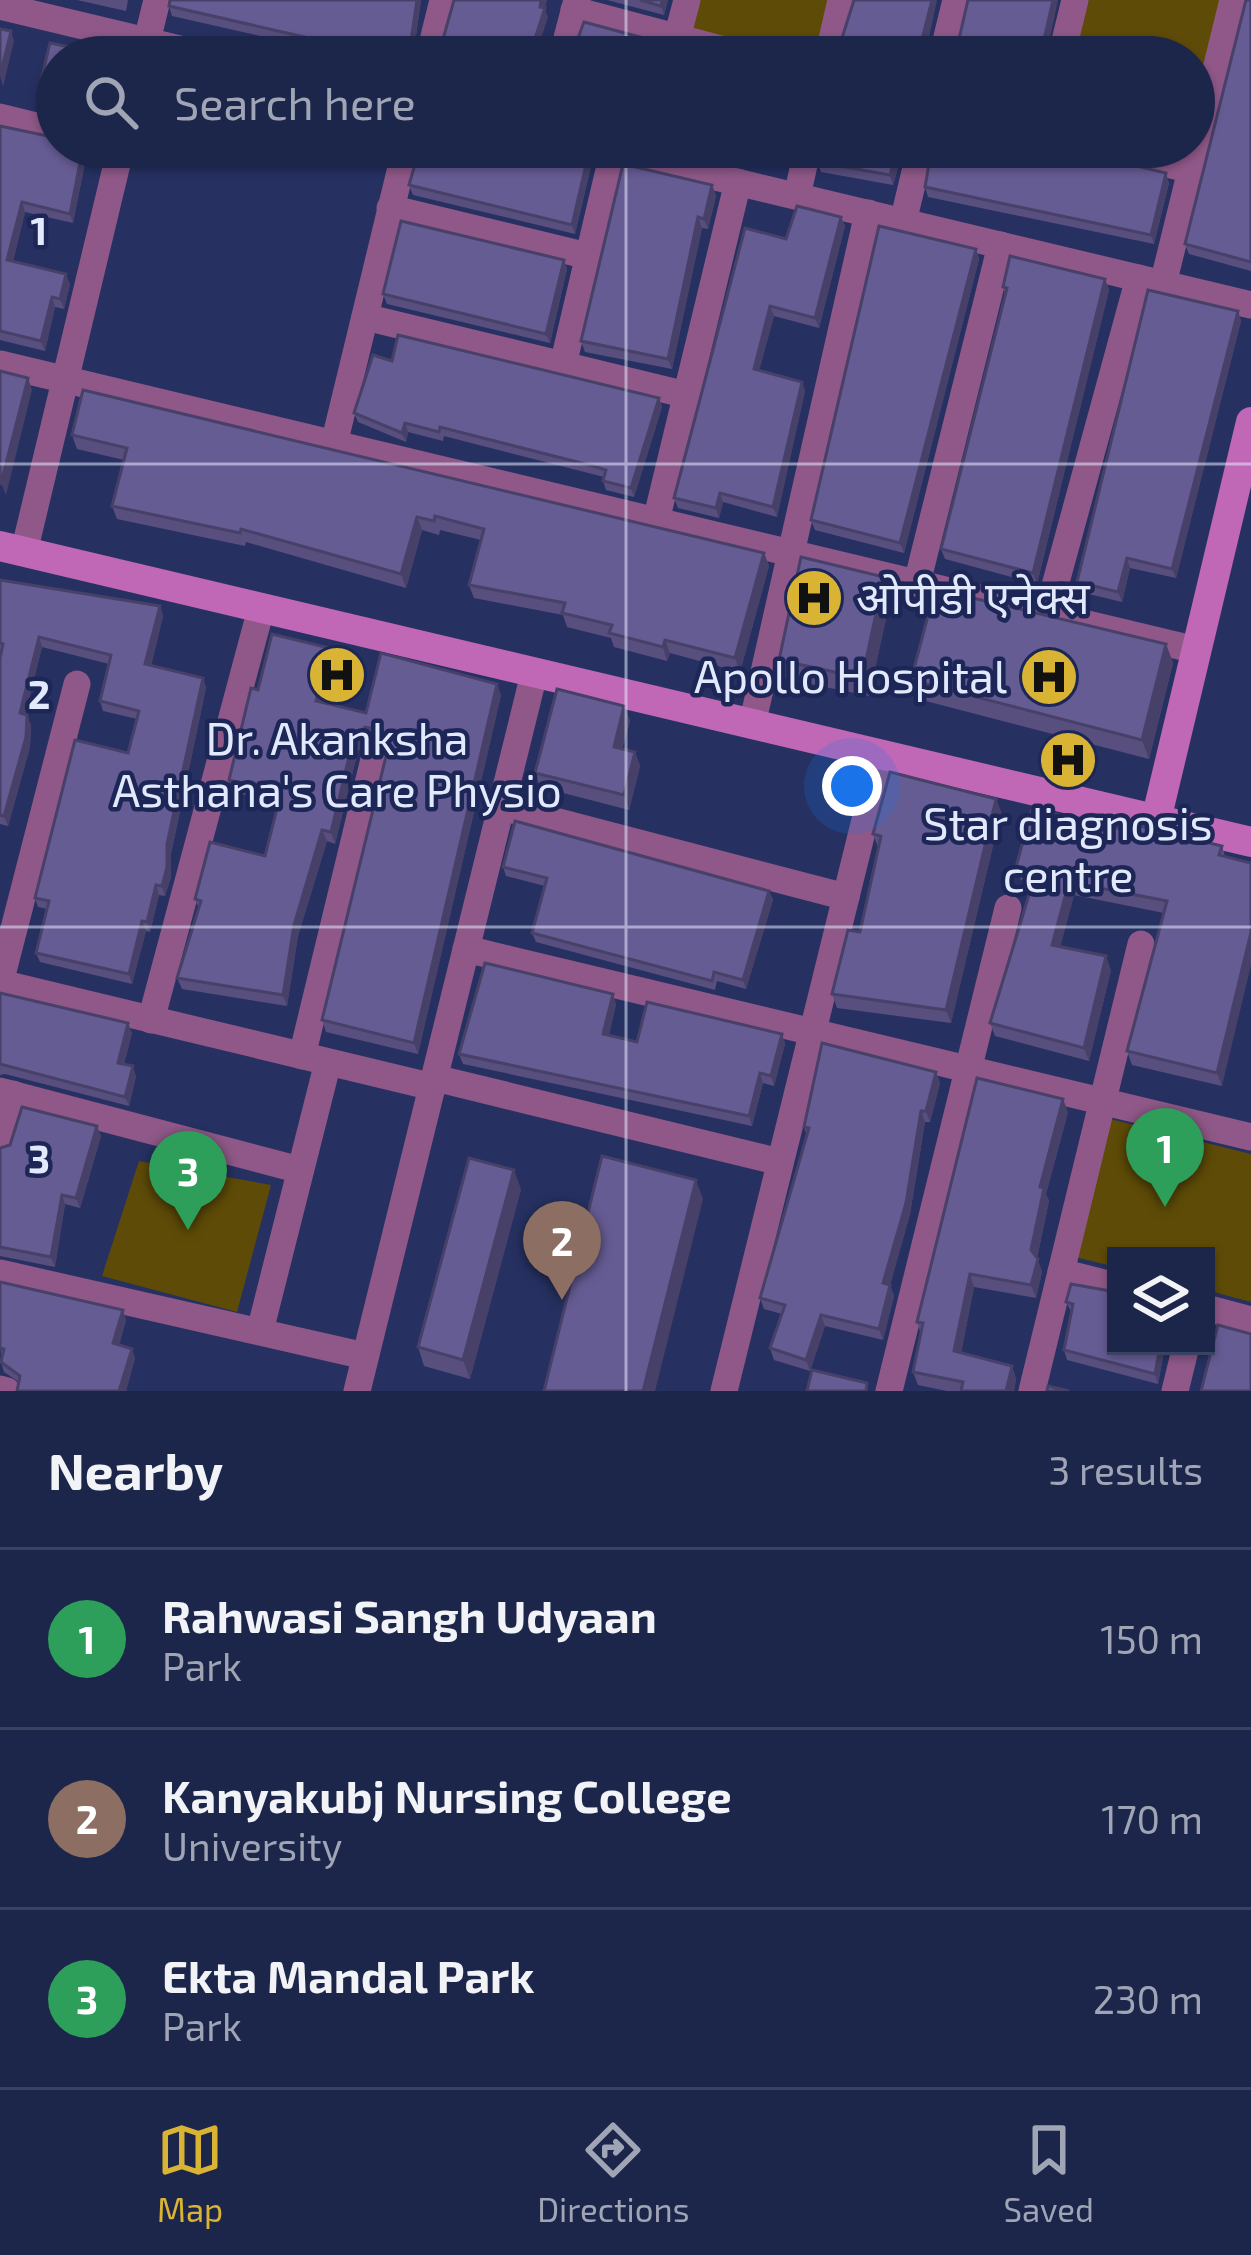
<!DOCTYPE html>
<html lang="en">
<head>
<meta charset="utf-8">
<style>
  :root { --surface:#1c254a; --page:#293154; --text:#f1f3f6; --muted:#a0a5b5; --line:#3a4262; --accent:#d9b334 }
  body { margin:0; font-family:"Exo 2","Noto Sans Devanagari",sans-serif; background:var(--page); color:var(--text) }
  .controls { position:absolute; right:36px; bottom:36px; display:grid; overflow:hidden; border-radius:0px; box-shadow:0 3px 9px #0004 }
  .controls button { width:108px; height:108px; display:grid; place-items:center; padding:0; border:0; border-bottom:3px solid var(--line); background:var(--surface); color:var(--text); font:60px sans-serif }
  .you { position:absolute; left:852px; top:786px; width:42px; height:42px; margin:-30px; border:9px solid #fff; border-radius:50%; background:#1a73e8; box-shadow:0 0 0 18px #1a73e833 }
  .badge { display:grid; place-items:center; width:78px; height:78px; border-radius:50%; background:var(--accent); color:#fff; font-size:39px; font-weight:700 }
  .pin { position:absolute; translate:-50% -99px; filter:drop-shadow(0 3px 6px #0008) }
  .pin::after { content:''; position:absolute; top:63px; width:42px; height:36px; background:inherit; clip-path:polygon(0 0,100% 0,50% 100%) }
  .list { margin:0; padding:0; list-style:none }
  h2 { display:flex; justify-content:space-between; align-items:center; height:156px; margin:0; padding:0 48px; font-size:51px }
  h2 small { font-size:39px; font-weight:400; color:var(--muted) }
  .list li { display:grid; grid-template-columns:78px 1fr auto; gap:36px; align-items:center; box-sizing:border-box; height:180px; padding:0 48px; border-top:3px solid var(--line) }
  .list b { display:block; font-size:45px; white-space:nowrap }
  .list p { margin:0; font-size:39px; white-space:nowrap; color:var(--muted) }
  .list em { font-size:39px; font-style:normal; color:var(--muted) }
  .icon { flex:none; width:66px; height:66px; fill:none; stroke:currentColor; stroke-width:2; stroke-linecap:round; stroke-linejoin:round }
  .map { position:relative; flex:none; width:1251px; height:1391px; overflow:hidden }
  .search { position:absolute; background:var(--surface); box-shadow:0 3px 9px #0004; left:36px; right:36px; top:36px; height:132px; display:flex; align-items:center; gap:30px; box-sizing:border-box; padding:0 42px; border-radius:66px; color:var(--muted); font-size:45px }
  .sheet { height:696px; background:var(--surface) }
  nav { display:flex; justify-content:space-around; align-items:center; box-sizing:border-box; height:168px; border-top:3px solid var(--line); background:var(--surface); font-size:33px; color:var(--muted) }
  nav a { display:grid; justify-items:center; gap:6px }
  nav .on { color:var(--accent) }
  .map>svg:first-child { display:block }
  .green { fill:#5e4b07 }
  .lines { fill:none; stroke-linecap:round; stroke-linejoin:round }
  .street { stroke:#8f5888; stroke-width:27 }
  .secondary { stroke:#c068b6; stroke-width:30 }
  .wall { fill:#584f7f }
  .shaded-wall { fill:#474068 }
  .building { fill:#665c94; stroke:#474068; stroke-width:3 }
  .grid { fill:none; stroke:#e3e9fc; stroke-width:3; stroke-opacity:0.55 }
  .labels { text-anchor:middle; stroke-width:9; stroke-linejoin:round; paint-order:stroke }
  .poi-label { font-size:45px; fill:#e3e9fc; stroke:#1c2657 }
  .grid-label { font-size:39px; text-anchor:middle; font-weight:bold; fill:#e3e9fc; stroke:#1c2657; stroke-width:9; stroke-linejoin:round; paint-order:stroke }
</style>
</head>
<body>
<div class="map">
<svg width="1251" height="1391" viewBox="0 0 1251 1391">
  <rect width="100%" height="100%" fill="#263162"/>
  <g class="green">
    <path d="M698,0H831L817,57L690,30Z"/>
    <path d="M1066,0H1221L1194,107V57H1055Z"/>
    <path d="M1110,1119L1251,1154V1302L1206,1290V1256H1116V1267L1075,1257Z"/>
    <path d="M139,1161L271,1185L237,1312L102,1276Z"/>
  </g>
  <g class="lines">
    <g class="street">
      <path d="M0,6L213,57"/>
      <path d="M574,10L751,57"/>
      <path d="M678,34L687,0"/>
      <path d="M143,57L157,0"/>
      <path d="M429,57L443,0"/>
      <path d="M562,57L577,0"/>
      <path d="M828,57L841,0"/>
      <path d="M942,57L956,0"/>
      <path d="M1061,57L1075,0"/>
      <path d="M0,117L57,131"/>
      <path d="M590,147L1251,305"/>
      <path d="M1098,147L1191,170"/>
      <path d="M797,196L808,147"/>
      <path d="M390,208L588,256"/>
      <path d="M903,222L921,147"/>
      <path d="M1163,284L1233,0"/>
      <path d="M365,317L687,395"/>
      <path d="M0,364L1196,650"/>
      <path d="M563,365L613,153"/>
      <path d="M334,444L406,147"/>
      <path d="M656,521L738,182"/>
      <path d="M24,552L121,147"/>
      <path d="M917,583L1001,245"/>
      <path d="M1047,615L1139,278"/>
      <path d="M752,725L868,213"/>
      <path d="M501,807L846,897"/>
      <path d="M466,949L1251,1137"/>
      <path d="M0,983L433,1087"/>
      <path d="M0,983L77,684"/>
      <path d="M151,1020L261,609"/>
      <path d="M302,1056L375,755"/>
      <path d="M435,1078L780,1162"/>
      <path d="M0,1091L300,1170"/>
      <path d="M0,1143L13,1094"/>
      <path d="M1061,1272L1116,1286"/>
      <path d="M0,1273L365,1356"/>
      <path d="M1206,1308L1251,1320"/>
      <path d="M260,1331L328,1062"/>
      <path d="M0,1389L7,1391"/>
      <path d="M357,1391L534,674"/>
      <path d="M724,1391L881,755"/>
      <path d="M889,1391L1008,908"/>
      <path d="M1032,1391L1141,944"/>
      <path d="M1175,1391L1186,1346"/>
    </g>
    <g class="secondary">
      <path d="M0,546L1251,842"/>
      <path d="M1156,820L1251,422"/>
    </g>
  </g>
  <g class="wall">
    <path d="M77,0H128L126,11Z"/>
    <path d="M170,0H421L413,57H353L172,16L169,6Z"/>
    <path d="M607,0H668L664,15Z"/>
    <path d="M1251,0V271L1189,254L1185,244Z"/>
    <path d="M57,57V102L42,98L39,89Z"/>
    <path d="M0,126L87,153L73,223L25,212L13,261L70,284L64,309L55,307L45,351L0,340Z"/>
    <path d="M735,147H791L786,161Z"/>
    <path d="M904,147L893,185L821,172L817,162Z"/>
    <path d="M1090,155L1169,183L1154,244L928,197L925,187Z"/>
    <path d="M591,166L575,234L413,195L409,185Z"/>
    <path d="M712,185L716,196L708,229L702,228L672,369L585,352L581,341Z"/>
    <path d="M841,217L845,226L819,328L774,316L759,370L802,382L805,391L777,517L723,502L719,518L678,508L674,498L786,239Z"/>
    <path d="M976,249L979,259L904,553L815,530L811,520Z"/>
    <path d="M564,260L567,269L550,343L387,304L383,294Z"/>
    <path d="M1105,279L1109,290L1037,584L945,559L941,549L1005,294L1003,287Z"/>
    <path d="M1238,311L1241,321L1176,578L1130,568L1122,602L1080,592L1077,582Z"/>
    <path d="M392,361L659,398L662,407L634,497L606,490L603,481L604,477L444,436L443,441L408,432L406,442L358,422L354,413Z"/>
    <path d="M72,435L764,553L769,566L740,672L670,653L667,661L614,647L611,638L567,627L563,615L474,598L469,585L481,540L440,530L439,535L422,530L406,588L246,542L245,546L117,519L112,506L124,460L77,449Z"/>
    <path d="M884,577L891,596L869,696L786,679L779,660Z"/>
    <path d="M0,580L160,606L163,616L151,666L203,678L206,688L171,854V877L165,896L159,895L150,932L146,931L132,984L40,962L36,953L47,909L38,907L35,898L128,753L137,719L103,711L100,701L109,664L42,647L25,715L31,725L30,747L8,826L0,824Z"/>
    <path d="M1166,644L1173,663L1149,759L918,699L911,680Z"/>
    <path d="M333,659L322,702L366,713L501,695L418,1054L326,1032L322,1020L388,748L386,741L369,738L358,751L335,844L327,841L298,936L287,1006L182,989L177,978L199,909L195,899L265,856L278,803L233,792L229,780L258,690Z"/>
    <path d="M624,706L630,721L622,749L635,752L640,766L629,810L540,787L535,773Z"/>
    <path d="M996,799L1001,812L951,1023L837,1008L832,994L860,932L878,847L873,834Z"/>
    <path d="M1130,831L1222,846L1225,856L1222,1086L1132,1065L1127,1051L1164,913L1074,895L1060,947L1111,970L1089,1061L995,1036L990,1023L1032,883L1021,880L1016,867Z"/>
    <path d="M503,867L769,891L773,900L746,989L717,981L715,990L536,942L532,933L545,886L506,876Z"/>
    <path d="M0,993L132,1033L124,1064L136,1076L129,1106L5,1074L0,1075Z"/>
    <path d="M616,1004L609,1035L637,1042L782,1034L785,1044L774,1086L763,1083L752,1126L463,1064L459,1054Z"/>
    <path d="M936,1072L940,1083L930,1122H925L910,1214L890,1285L894,1296L883,1340L825,1326L810,1371L774,1360L770,1348L782,1314L764,1309L760,1298L807,1136L804,1127Z"/>
    <path d="M1068,1112L1046,1194L1049,1201L1037,1258L1042,1272L1036,1298L974,1287L961,1353L1012,1366L1016,1379L1014,1391H947L918,1385L913,1372L921,1334L917,1322Z"/>
    <path d="M101,1136L80,1208L65,1204L55,1267L0,1256V1148Z"/>
    <path d="M521,1189L470,1379L424,1366L418,1347Z"/>
    <path d="M0,1282L126,1320L119,1345L135,1358L126,1391H17L19,1382L4,1372L1,1362Z"/>
    <path d="M1071,1284L1165,1346L1158,1384L1067,1360L1064,1350L1072,1313L1066,1302Z"/>
  </g>
  <g class="shaded-wall">
    <path d="M417,0H421L413,57H410L409,54Z"/>
    <path d="M541,0H547L545,9L548,17L535,57H529Z"/>
    <path d="M662,0H668L664,15L661,6Z"/>
    <path d="M932,0H937L925,57L921,43Z"/>
    <path d="M1053,0H1058L1046,57H1040Z"/>
    <path d="M11,31L14,41L3,87L0,76Z"/>
    <path d="M83,147H85L87,153L73,223L70,214Z"/>
    <path d="M784,147H791L786,161L783,152Z"/>
    <path d="M898,147H904L893,185L890,175Z"/>
    <path d="M588,156L591,166L575,234L572,225Z"/>
    <path d="M1166,173L1169,183L1154,244L1151,235Z"/>
    <path d="M712,185L716,196L708,229L704,219Z"/>
    <path d="M22,202L25,212L11,270L7,260Z"/>
    <path d="M698,217L702,228L672,369L668,359Z"/>
    <path d="M841,217L845,226L819,328L815,318Z"/>
    <path d="M976,249L979,259L904,553L900,543Z"/>
    <path d="M564,260L567,269L550,343L546,334Z"/>
    <path d="M66,274L70,284L64,309L60,299Z"/>
    <path d="M1105,279L1109,290L1037,584L1033,573Z"/>
    <path d="M52,297L55,307L45,351L41,341Z"/>
    <path d="M770,306L774,316L757,379L754,369Z"/>
    <path d="M1238,311L1241,321L1176,578L1172,569Z"/>
    <path d="M28,378L32,390L6,495L1,483Z"/>
    <path d="M802,382L805,391L777,517L773,507Z"/>
    <path d="M659,398L662,407L634,497L631,488Z"/>
    <path d="M405,423L408,432L406,442L402,433Z"/>
    <path d="M720,493L723,502L719,518L716,508Z"/>
    <path d="M417,517L422,530L406,588L401,574Z"/>
    <path d="M764,553L769,566L740,672L735,658Z"/>
    <path d="M1127,558L1130,568L1122,602L1118,592Z"/>
    <path d="M884,577L891,596L869,696L862,678Z"/>
    <path d="M160,606L163,616L149,674L145,664Z"/>
    <path d="M39,637L42,647L23,723L20,713Z"/>
    <path d="M665,640L670,653L667,661L663,647Z"/>
    <path d="M1166,644L1173,663L1149,759L1142,740Z"/>
    <path d="M329,648L333,659L320,712L316,701Z"/>
    <path d="M203,678L206,688L171,854V877L165,896L162,886L167,844Z"/>
    <path d="M497,684L501,695L418,1054L414,1043Z"/>
    <path d="M624,706L630,721L619,761L614,747Z"/>
    <path d="M27,715L31,725L30,747L8,826L4,816Z"/>
    <path d="M365,727L369,738L358,751L335,844L331,832L353,740Z"/>
    <path d="M635,752L640,766L629,810L624,795Z"/>
    <path d="M996,799L1001,812L951,1023L946,1010Z"/>
    <path d="M322,830L327,841L298,936L287,1006L283,995L294,925Z"/>
    <path d="M1069,882L1074,895L1057,959L1052,945Z"/>
    <path d="M156,885L159,895L150,932L147,922Z"/>
    <path d="M769,891L773,900L746,989L743,980Z"/>
    <path d="M142,921L146,931L132,984L129,974Z"/>
    <path d="M1251,932V965L1222,1086L1217,1073Z"/>
    <path d="M1106,956L1111,970L1089,1061L1084,1048Z"/>
    <path d="M613,994L616,1004L607,1044L603,1034Z"/>
    <path d="M128,1023L132,1033L122,1072L118,1063Z"/>
    <path d="M782,1034L785,1044L774,1086L771,1076Z"/>
    <path d="M133,1066L136,1076L129,1106L125,1097Z"/>
    <path d="M936,1072L940,1083L930,1122L926,1111Z"/>
    <path d="M760,1073L763,1083L752,1126L749,1116Z"/>
    <path d="M1063,1099L1068,1112L1046,1194L1049,1201L1036,1263L1031,1250L1040,1187Z"/>
    <path d="M921,1111L925,1122L910,1214L890,1285L894,1296L883,1340L879,1329L883,1283Z"/>
    <path d="M97,1126L101,1136L80,1208L76,1198Z"/>
    <path d="M514,1170L521,1189L470,1379L463,1360Z"/>
    <path d="M696,1180L703,1199L655,1391H643Z"/>
    <path d="M62,1195L65,1204L55,1267L51,1257Z"/>
    <path d="M1038,1259L1042,1272L1036,1298L1031,1285Z"/>
    <path d="M970,1274L974,1287L959,1364L954,1351Z"/>
    <path d="M123,1310L126,1320L117,1353L113,1343Z"/>
    <path d="M821,1315L825,1326L810,1371L806,1360Z"/>
    <path d="M1160,1346H1165L1158,1384L1155,1374Z"/>
    <path d="M132,1349L135,1358L126,1391H119Z"/>
    <path d="M1012,1366L1016,1379L1014,1391H1006Z"/>
  </g>
  <g class="building">
    <path d="M170,0H417L409,54L404,52L402,57H392L169,6Z"/>
    <path d="M454,0H541L540,7L545,8L529,57H438Z"/>
    <path d="M640,0H662L661,6Z"/>
    <path d="M854,0H932L921,43L925,57H836Z"/>
    <path d="M968,0H1053L1040,57H950L956,52Z"/>
    <path d="M1246,0H1251V262L1185,244Z"/>
    <path d="M584,22L714,57H571Z"/>
    <path d="M0,29L11,31L0,76Z"/>
    <path d="M50,43L105,54L104,57H57V93L39,89Z"/>
    <path d="M0,126L57,138V147H83L70,214L22,202L7,260L66,274L60,299L52,297L41,341L0,331Z"/>
    <path d="M420,147H567L588,156L572,225L409,185Z"/>
    <path d="M820,147H898L890,175L817,162Z"/>
    <path d="M932,147H1084L1090,155L1166,173L1151,235L925,187Z"/>
    <path d="M623,164L712,185L704,219L698,217L668,359L581,341Z"/>
    <path d="M797,206L841,217L815,318L770,306L754,369L802,382L773,507L720,493L716,508L674,498L745,228L786,239Z"/>
    <path d="M401,221L564,260L546,334L383,294Z"/>
    <path d="M879,226L976,249L900,543L811,520Z"/>
    <path d="M1010,256L1105,279L1033,573L941,549L1007,288L1003,287Z"/>
    <path d="M1148,290L1238,311L1172,569L1127,558L1118,592L1077,582Z"/>
    <path d="M398,335L659,398L631,488L603,481L606,470L593,466L440,427L439,432L405,423L402,433L354,413L373,355L392,361Z"/>
    <path d="M0,371L28,378L1,483L0,482Z"/>
    <path d="M83,390L764,553L735,658L665,640L663,647L609,633L612,625L562,613L565,603L469,585L484,529L435,516L434,521L417,517L401,574L241,529L240,533L112,506L127,448L72,435Z"/>
    <path d="M801,557L884,577L862,678L779,660Z"/>
    <path d="M0,580L160,606L145,664L203,678L167,844V867L162,886L156,885L147,922L142,921L129,974L36,953L49,901L35,898L75,740L128,753L139,711L100,701L111,655L39,637L20,713L27,715L26,737L4,816L0,815V658L3,644L0,643Z"/>
    <path d="M935,589L1166,644L1142,740L911,680Z"/>
    <path d="M272,634L329,648L316,701L366,713L381,653L497,684L414,1043L322,1020L388,748L382,730L365,727L353,740L331,832L322,830L294,925L283,995L177,978L201,901L195,899L210,842L265,856L281,793L229,780L251,688L258,690Z"/>
    <path d="M557,689L624,706L614,747L635,752L624,795L535,773Z"/>
    <path d="M890,772L996,799L946,1010L832,994L848,930L860,932L881,836L873,834Z"/>
    <path d="M1032,809L1130,831L1132,824L1181,836L1222,846L1219,855L1251,863V932L1217,1073L1127,1051L1167,901L1069,882L1052,945L1106,956L1084,1048L990,1023L1036,872L1016,867Z"/>
    <path d="M515,821L769,891L743,980L714,972L712,981L532,933L547,878L503,867Z"/>
    <path d="M485,963L613,994L603,1034L637,1042L647,1002L782,1034L771,1076L760,1073L749,1116L459,1054Z"/>
    <path d="M0,993L128,1023L118,1063L133,1066L125,1097L0,1064Z"/>
    <path d="M822,1043L936,1072L926,1111H921L906,1203L883,1283L890,1285L879,1329L821,1315L806,1360L770,1348L785,1305L760,1298L809,1128L804,1127Z"/>
    <path d="M977,1078L1063,1099L1040,1187L1044,1188L1031,1250L1038,1259L1031,1285L970,1274L954,1351L1012,1366L1006,1391H961L963,1382L913,1372L923,1323L917,1322Z"/>
    <path d="M22,1107L97,1126L76,1198L62,1195L51,1257L0,1247V1148L10,1145Z"/>
    <path d="M602,1156L696,1180L643,1391H544Z"/>
    <path d="M469,1158L514,1170L463,1360L418,1347Z"/>
    <path d="M0,1282L123,1310L113,1343L132,1349L119,1391H17L20,1376L1,1362L4,1349L0,1348Z"/>
    <path d="M1071,1284L1116,1292V1346H1160L1155,1374L1064,1350L1073,1304L1066,1302Z"/>
    <path d="M1218,1325L1251,1334V1391H1201Z"/>
    <path d="M812,1370L867,1383L866,1391H807Z"/>
    <path d="M1048,1386L1069,1391H1047Z"/>
  </g>
  <path class="grid" d="M626,0V57M626,147V1391M0,464H1251M0,927H1251"/>
  <defs>
    <symbol id="hospital-disc" viewBox="-11 -11 22 22"><circle r="9.5" fill="#d9b334" stroke="#1c2657"/><path d="M-5-5h3v3.5h4V-5h3V5h-3V1.5h-4V5h-3Z" fill="#111"/></symbol>
  </defs>
  <g fill-rule="evenodd">
    <use href="#hospital-disc" x="781" y="565" width="66" height="66"/>
    <use href="#hospital-disc" x="304" y="642" width="66" height="66"/>
    <use href="#hospital-disc" x="1016" y="644" width="66" height="66"/>
    <use href="#hospital-disc" x="1035" y="727" width="66" height="66"/>
  </g>
  <g class="labels">
    <g class="poi-label">
      <text x="856" y="614" text-anchor="start">ओपीडी एनेक्स</text>
      <text x="1007" y="693" text-anchor="end">Apollo Hospital</text>
      <text x="337" y="755">Dr. Akanksha<tspan x="337" dy="52">Asthana's Care Physio</tspan></text>
      <text x="1068" y="840">Star diagnosis<tspan x="1068" dy="52">centre</tspan></text>
    </g>
  </g>
  <g class="grid-label">
    <text x="39" y="245">1</text>
    <text x="39" y="709">2</text>
    <text x="39" y="1173">3</text>
  </g>
</svg>
<div class="controls">
<button><svg class="icon" aria-label="layers" viewBox="0 0 24 24"><path d="M12 4l9 5-9 5-9-5zM3 14l9 5 9-5"/></svg></button>
</div>
<div class="you"></div>
<div class="pin badge" style="left:1165px;top:1207px;background:#2e9e5b">1</div>
<div class="pin badge" style="left:562px;top:1300px;background:#8d6e63">2</div>
<div class="pin badge" style="left:188px;top:1230px;background:#2e9e5b">3</div>
<div class="search"><svg class="icon" aria-label="search" viewBox="0 0 24 24"><circle cx="10" cy="10" r="6"/><path d="M15 15l6 6"/></svg>Search here</div>
</div>
<section class="sheet">
<h2>Nearby<small>3 results</small></h2>
<ul class="list">
<li><span class="badge" style="background:#2e9e5b">1</span><div><b>Rahwasi Sangh Udyaan</b><p>Park</p></div><em>150 m</em></li>
<li><span class="badge" style="background:#8d6e63">2</span><div><b>Kanyakubj Nursing College</b><p>University</p></div><em>170 m</em></li>
<li><span class="badge" style="background:#2e9e5b">3</span><div><b>Ekta Mandal Park</b><p>Park</p></div><em>230 m</em></li>
</ul>
</section>
<nav>
<a class="on"><svg class="icon" aria-label="map" viewBox="0 0 24 24"><path d="M3 6l6-2 6 2 6-2v14l-6 2-6-2-6 2zM9 4v14M15 6v14"/></svg>Map</a>
<a><svg class="icon" aria-label="directions" viewBox="0 0 24 24"><path d="M12 3l9 9-9 9-9-9zM9 14v-3h6M13 9l2 2-2 2"/></svg>Directions</a>
<a><svg class="icon" aria-label="saved" viewBox="0 0 24 24"><path d="M7 4h10v16l-5-4-5 4z"/></svg>Saved</a>
</nav>
</body>
</html>
